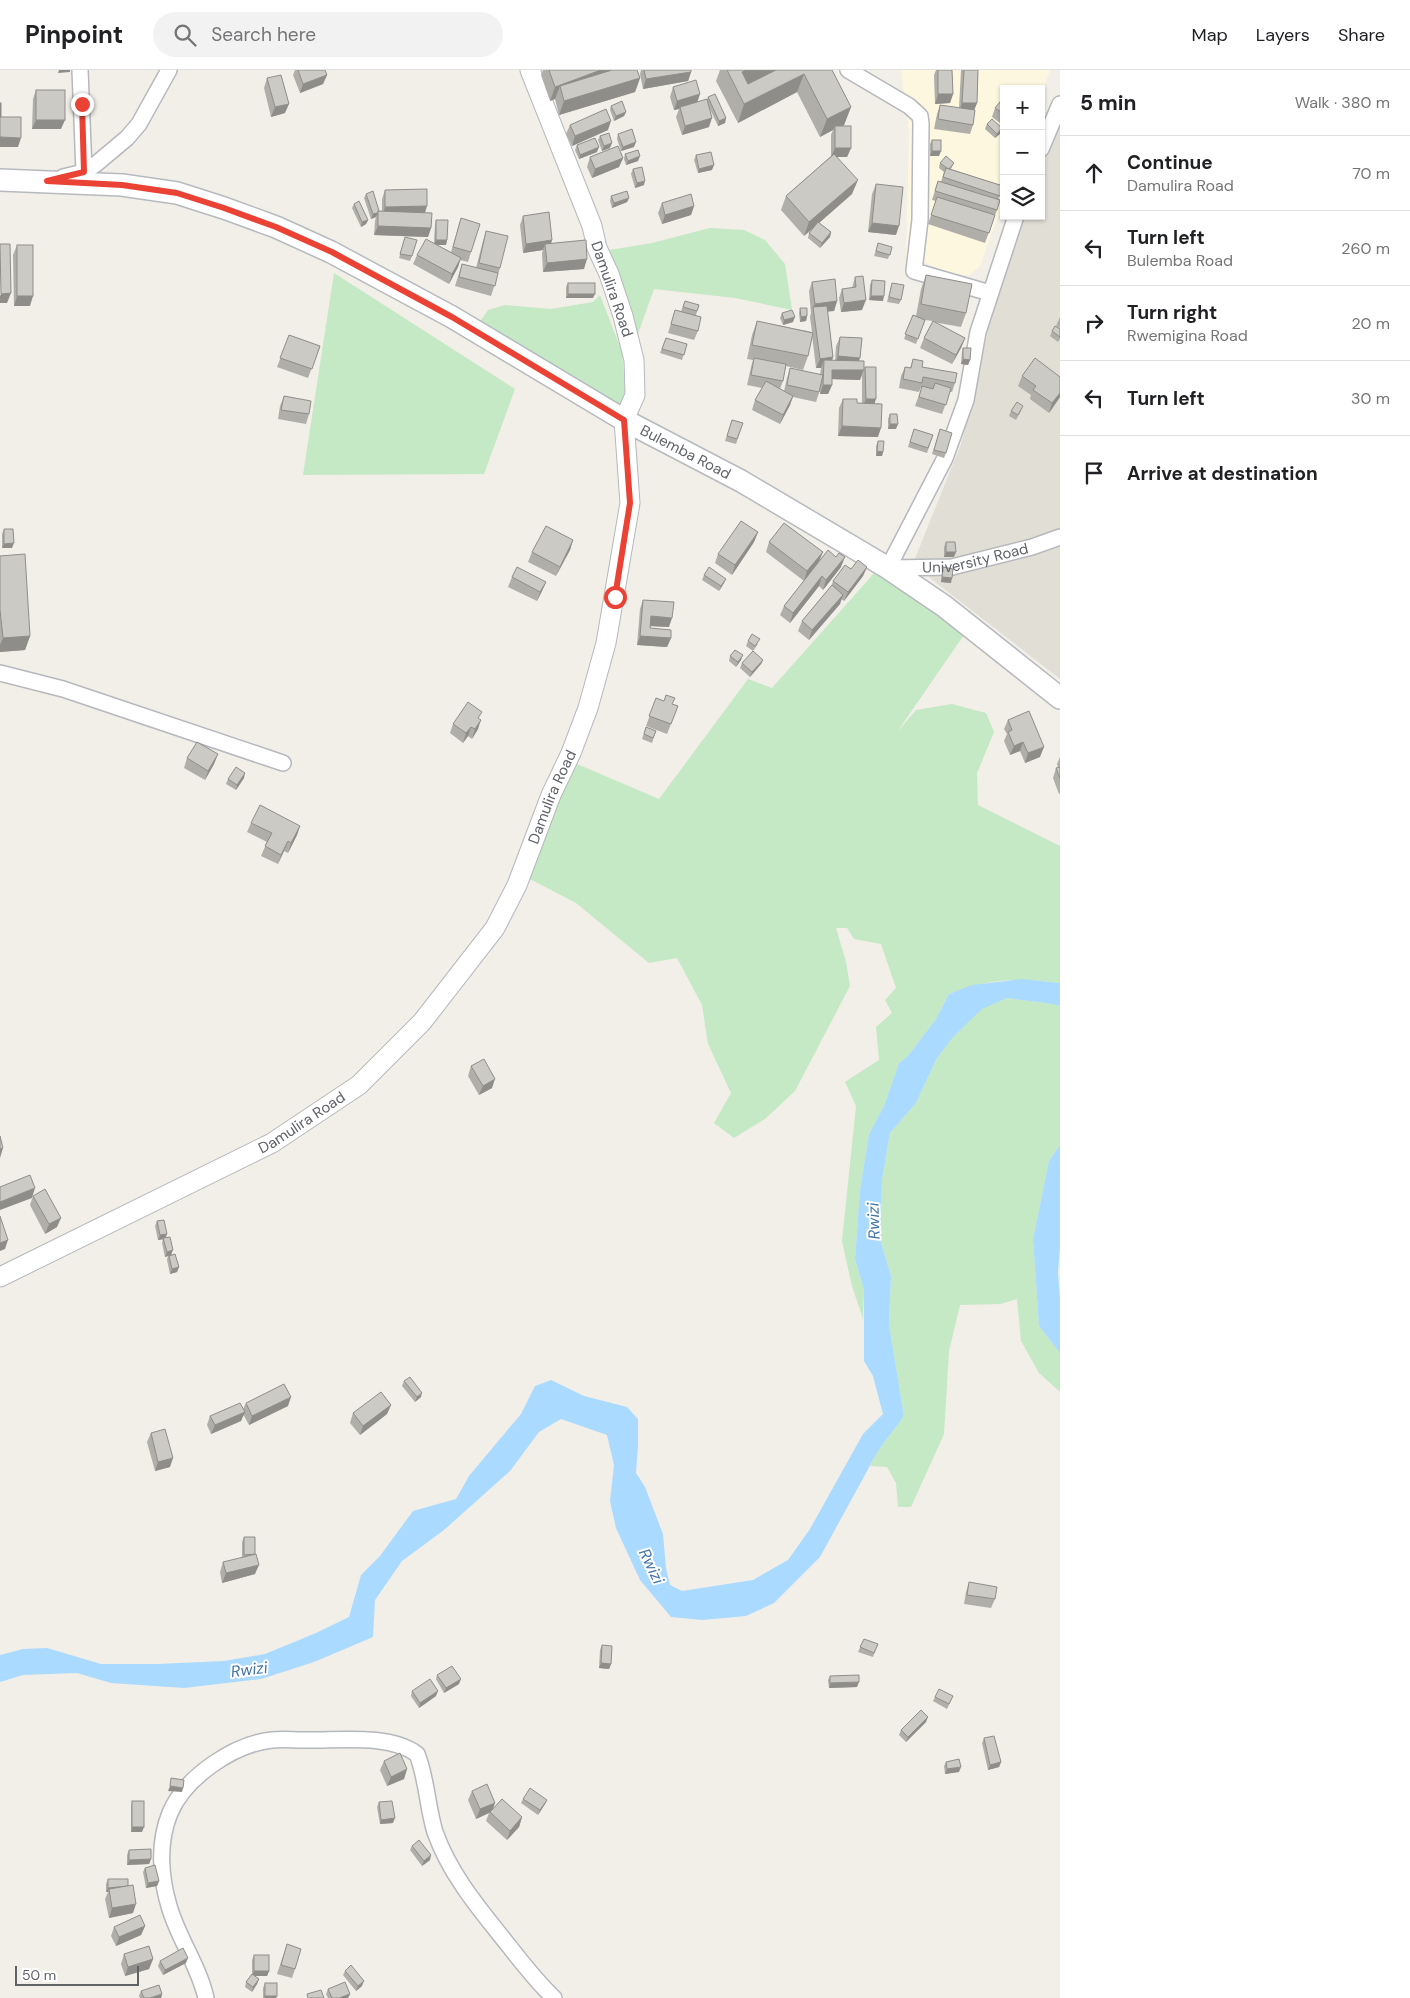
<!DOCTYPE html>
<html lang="en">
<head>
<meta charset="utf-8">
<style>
  :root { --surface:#fff; --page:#f2f2f2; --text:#202124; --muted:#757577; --line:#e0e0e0 }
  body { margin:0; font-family:"DM Sans",sans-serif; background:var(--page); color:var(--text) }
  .controls { position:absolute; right:15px; top:15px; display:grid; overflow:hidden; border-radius:0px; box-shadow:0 1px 4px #0004 }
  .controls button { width:45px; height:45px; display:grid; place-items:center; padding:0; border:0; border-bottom:1px solid var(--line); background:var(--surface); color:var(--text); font:25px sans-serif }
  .scale { position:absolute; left:15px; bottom:12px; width:124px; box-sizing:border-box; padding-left:5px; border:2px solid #5f6368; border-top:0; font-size:14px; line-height:18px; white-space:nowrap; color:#5f6368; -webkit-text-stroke:4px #fff; paint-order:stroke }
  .stop { position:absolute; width:15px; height:15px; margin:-11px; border:4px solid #ea4335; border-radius:50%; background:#fff }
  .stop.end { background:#ea4335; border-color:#fff; box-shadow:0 1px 5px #0008 }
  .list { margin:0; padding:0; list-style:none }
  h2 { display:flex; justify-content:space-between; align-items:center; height:65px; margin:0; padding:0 20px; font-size:21px }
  h2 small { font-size:16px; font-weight:400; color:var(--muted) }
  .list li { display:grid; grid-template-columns:32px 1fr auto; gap:15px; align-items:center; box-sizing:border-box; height:75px; padding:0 20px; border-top:1px solid var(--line) }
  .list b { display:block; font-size:19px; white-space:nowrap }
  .list p { margin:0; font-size:16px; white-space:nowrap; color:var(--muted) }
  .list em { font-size:16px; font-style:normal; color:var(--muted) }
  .icon { flex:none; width:28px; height:28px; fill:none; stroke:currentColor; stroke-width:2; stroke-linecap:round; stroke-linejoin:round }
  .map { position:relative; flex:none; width:1060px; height:1928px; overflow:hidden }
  header { display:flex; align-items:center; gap:30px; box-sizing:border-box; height:70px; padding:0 25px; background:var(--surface); border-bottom:1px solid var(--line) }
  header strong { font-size:24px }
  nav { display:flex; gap:28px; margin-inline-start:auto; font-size:18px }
  .search { width:350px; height:45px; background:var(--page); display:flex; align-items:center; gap:12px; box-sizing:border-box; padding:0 18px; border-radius:28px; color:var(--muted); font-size:19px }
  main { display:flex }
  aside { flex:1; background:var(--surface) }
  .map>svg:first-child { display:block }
  .commercial { fill:#fef7e0 }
  .education { fill:#e1ded6 }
  .green { fill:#c5e8c5 }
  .water { fill:#aadaff }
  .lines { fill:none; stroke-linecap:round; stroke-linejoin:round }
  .minor-casing { stroke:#b5b8bc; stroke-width:18 }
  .tertiary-casing { stroke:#b5b8bc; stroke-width:21 }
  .secondary-casing { stroke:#b6babf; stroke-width:24 }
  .minor { stroke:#fff; stroke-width:15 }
  .tertiary { stroke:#fff; stroke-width:19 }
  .secondary { stroke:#fff; stroke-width:21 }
  .wall { fill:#afaea9; fill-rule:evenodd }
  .shaded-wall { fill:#8f8d8a }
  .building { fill:#cccac5; stroke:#8f8d8a }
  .route { stroke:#ea4335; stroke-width:6 }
  .labels { text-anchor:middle; stroke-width:4; stroke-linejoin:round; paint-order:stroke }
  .street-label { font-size:15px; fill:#5f6368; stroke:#fff }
  .water-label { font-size:16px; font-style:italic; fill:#4174aa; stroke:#fff }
</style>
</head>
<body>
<header>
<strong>Pinpoint</strong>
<div class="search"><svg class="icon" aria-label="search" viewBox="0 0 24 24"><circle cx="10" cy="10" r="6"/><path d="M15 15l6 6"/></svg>Search here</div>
<nav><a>Map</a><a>Layers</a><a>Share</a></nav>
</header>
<main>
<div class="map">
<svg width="1060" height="1928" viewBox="0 0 1060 1928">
  <rect width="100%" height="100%" fill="#f1efe8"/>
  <path class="commercial" d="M901,0H1050L1041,24V19H1004V130L980,196L969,205L948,204L923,191L906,190L909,62Z"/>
  <path class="education" d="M1060,41V609L930,508L914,491L961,374L997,223L1023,146H1041V93Z"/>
  <g class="green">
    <path d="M710,158L744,160L765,170L785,194L792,240L735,228L654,219L635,272L603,181L652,173Z"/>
    <path d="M334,203L515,319L484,404L303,405Z"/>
    <path d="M600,225L622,282L625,320L620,344L473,262L488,240L505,235L551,239L593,232Z"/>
    <path d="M876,501L966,562L897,662L916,640L952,634L986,643L994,662L977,703L978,735L1060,776V913C1017,908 990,908 949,924L936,949L908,986L899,993L884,1036L869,1064L860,1120L855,1189L864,1220L863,1249L852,1216L842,1171L856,1036L845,1012L879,990L876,957L892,943L885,930L896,918L881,874L854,869L847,858H836L846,892L850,916L795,1021L765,1049L734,1068L714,1053L731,1023L708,974L702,935L677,888L649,893L576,833L526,807L570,691L659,729L748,609L772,618Z"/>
    <path d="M1007,928L1052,934L1060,936V1075L1049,1091L1033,1169L1039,1256L1060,1283V1322L1039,1303L1021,1271L1017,1229L1000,1234L960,1235L949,1281L944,1364L911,1437H898L896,1413L887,1397L870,1396L878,1381L904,1346L889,1255L891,1206L880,1169L882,1110L890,1063L916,1033L937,988L955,965L982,938Z"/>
  </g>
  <g class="water">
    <path d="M1022,909L1060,913V936L1052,934L1007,928L982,939L955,965L937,988L916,1033L890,1063L882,1110L880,1169L891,1206L889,1255L904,1346L878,1381L820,1487L774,1533L746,1546L702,1550L671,1547L640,1510L616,1458L610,1431L614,1395L607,1365L561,1349L539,1362L510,1401L444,1460L402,1491L375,1530L373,1567L314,1592L261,1609L184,1618L111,1613L77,1603L23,1605L0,1612V1585L23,1579L47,1578L101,1594H158L224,1591L265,1584L316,1563L349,1547L361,1505L380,1486L413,1441L456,1429L469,1406L521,1344L535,1316L551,1310L584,1326L627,1337L638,1349V1375L636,1403L645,1417L663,1464L666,1498L670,1515L682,1521L753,1510L788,1490L810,1459L863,1364L883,1344L873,1306L864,1291V1220L855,1189L860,1120L869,1064L884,1036L899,993L908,986L936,949L949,924L972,915Z"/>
    <path d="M1060,1075V1177L1058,1202L1060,1229V1283L1039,1256L1033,1169L1049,1091Z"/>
  </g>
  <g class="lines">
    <defs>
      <g id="minor">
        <path d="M80,0L84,102"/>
        <path d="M848,0L909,36L920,46L921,53L920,150L914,201L990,223"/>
        <path d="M1041,79L1060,34"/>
        <path d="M63,107L84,102L96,94L127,68L139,54L169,0"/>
        <path id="s1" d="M1016,146L978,262L966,330L945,388L888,498L952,497L1032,477L1060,467"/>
        <path d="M0,603L63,619L283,693"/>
        <path d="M206,1928C199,1896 178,1868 169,1836C160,1806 158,1772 170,1743C185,1707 234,1674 272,1670C282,1669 292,1670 302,1670C337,1671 388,1663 417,1684C427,1709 427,1736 435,1762C450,1805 481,1841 509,1876C523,1894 537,1912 554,1928"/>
      </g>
      <g id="tertiary">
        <path id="s2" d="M0,1207L272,1073L359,1015L422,952L495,858L517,815L551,725L571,683L588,638L606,573L630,433L624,350L635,325L634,290L623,246L609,204L597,178L592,156L530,0"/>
      </g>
      <g id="secondary">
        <path id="s3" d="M0,110L122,115L177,123L224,138L276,157L331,182L452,247L624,350L741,411L888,498L944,536L1060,628"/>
      </g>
    </defs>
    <use href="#minor" class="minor-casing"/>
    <use href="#tertiary" class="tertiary-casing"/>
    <use href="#secondary" class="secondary-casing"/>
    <use href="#minor" class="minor"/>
    <use href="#tertiary" class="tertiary"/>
    <use href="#secondary" class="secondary"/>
  </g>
  <g class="wall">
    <path d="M295,0H325L327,5L323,14L300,23L293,5Z"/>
    <path d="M543,0H637L640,8L635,22L559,45L555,29L550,31L541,5Z"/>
    <path d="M641,0H691V2L688,11L643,19L640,4Z"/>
    <path d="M720,0H832L851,37L844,55L843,56L851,78L847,87H837L852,124L819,153L831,162L830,167L820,178L808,168L809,163L813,158L804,166L781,140L786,126L831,86V65L833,60L820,67L797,22L738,53L716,11Z"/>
    <path d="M936,0H952L953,24L950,33L935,34L934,5Z"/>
    <path d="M961,0H978L977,33L974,40L973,55L970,64L934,59L937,44L940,35L959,38Z"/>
    <path d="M267,8L285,43L271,47L264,18Z"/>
    <path d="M673,17L697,32L707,30L708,27L726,48L725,53L718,56L710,39L709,57L682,65L676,47L679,39L674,40L670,27Z"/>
    <path d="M36,20L61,59H32L33,29Z"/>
    <path d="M1004,27V56L992,47L995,38Z"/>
    <path d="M611,36L626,42L624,46L614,51L610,40Z"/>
    <path d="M987,54L1002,58L1001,63L995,68L985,59Z"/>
    <path d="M570,55L608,60L572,76L566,64Z"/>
    <path d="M618,64L634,77L621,81L617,69Z"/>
    <path d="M600,66L610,78L602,81L598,70Z"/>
    <path d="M932,70L939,86H930V74Z"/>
    <path d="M577,75L597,82L579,89L575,80Z"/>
    <path d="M625,84L638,91L626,95L624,89Z"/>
    <path d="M696,85L712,100L698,103L694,90Z"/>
    <path d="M590,87L623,88L619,97L592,108L587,97Z"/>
    <path d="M940,93H954L951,99L1003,116L998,130L997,140L985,173L928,154L936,131L932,130L938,111L941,112L944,102L939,98Z"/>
    <path d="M633,99L644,115L635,118L631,104Z"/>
    <path d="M876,114L896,165L868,162L872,124Z"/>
    <path d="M385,120L425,143L431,158L428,167L374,165L375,151L376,147L371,149L364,128L366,124L379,141H382V129Z"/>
    <path d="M611,126L629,128L627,132L612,138L610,131Z"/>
    <path d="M662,133L694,136L691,145L662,154L658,143Z"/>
    <path d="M354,134L368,150L366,154L361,157L352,138Z"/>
    <path d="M523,146L552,170L551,173L584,199L543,202L542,183L543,180L523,183L520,155Z"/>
    <path d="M461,148L471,182L468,192L460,190L458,197L449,214L413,194L417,185L434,173L435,155L436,150L447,170L446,175H437L451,182Z"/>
    <path d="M486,161L500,198L491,226L455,216L462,194L476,198L483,171Z"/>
    <path d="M405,167L412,186L410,191L399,188Z"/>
    <path d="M878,173L892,177L888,189L874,186Z"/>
    <path d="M17,175L30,236H14L13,185Z"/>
    <path d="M926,205L966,243L961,257L933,252L965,268L961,278L952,294L920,278L924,268L933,251L925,250L916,274L904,269L913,245L916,246L921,219Z"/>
    <path d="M855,207L862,240L841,242L839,228L842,219L852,218Z"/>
    <path d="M872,210L883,231L869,230L870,215Z"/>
    <path d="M812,212L837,231L834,241H827L833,287L832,291H835L836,276L840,267L859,291L860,310L832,309V315L828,324H820V320L816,332L793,327L790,335L780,354L752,340L755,330L762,318L747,315L751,297L753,290L747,289L752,265L757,251L812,262L810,247L811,243L809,221ZM812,265L816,298H821L820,305L790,298L787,308L784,321L780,319L783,311L786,296L803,300L808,286Z"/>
    <path d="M568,213L593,228H566V217Z"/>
    <path d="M892,213L901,230L899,234L887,232Z"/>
    <path d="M685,231L699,235L696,245L698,261L694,270L668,263L675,240L681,241Z"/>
    <path d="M800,238L807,246L806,251L800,252L799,243Z"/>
    <path d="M782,243L793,252L783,255L780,248Z"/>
    <path d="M1060,247V258L1056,256Z"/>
    <path d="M1060,259V269L1058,272L1050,266L1052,261Z"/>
    <path d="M289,265L320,276L308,308L277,297Z"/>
    <path d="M666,268L687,274L682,290L660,283Z"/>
    <path d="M963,278L970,290L968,295L961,294L962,282Z"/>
    <path d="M913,289L922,297L955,313L952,322H950L942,344L915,336L922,317H921L919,322L899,318L901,306L905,297L910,298Z"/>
    <path d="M865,297L875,334L878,367L838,366L839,338L843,329L857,333H862V306Z"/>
    <path d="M1022,306L1060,327L1049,343L1030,329L1031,325L1018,316Z"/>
    <path d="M284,326L309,344L306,354L278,349L280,336Z"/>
    <path d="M1011,341H1021L1016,350L1009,346Z"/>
    <path d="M890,344L896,359H888V349Z"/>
    <path d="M732,350L743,353L736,374L725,371Z"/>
    <path d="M914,359L933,365L927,383L908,377Z"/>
    <path d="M940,359L946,383L944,388L932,384Z"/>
    <path d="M878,371L883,382L882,386H876V376Z"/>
    <path d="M4,459L12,478H2V464Z"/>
    <path d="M758,462L754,472L732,505L715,493L718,484Z"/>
    <path d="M573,470L570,480L556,506L528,492L532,482Z"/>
    <path d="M769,472L823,482L819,491L841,497L823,520L819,516L790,553L780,545L784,536L804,511L766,482Z"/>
    <path d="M946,472L954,487H944V477Z"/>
    <path d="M0,486L30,566L25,580L0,582Z"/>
    <path d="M867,497L863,506L844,531L841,529L840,534L809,570L798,561L802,551L831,517L833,511L851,499Z"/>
    <path d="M943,497L951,513L941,512L942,502Z"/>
    <path d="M704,505L726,509L724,513L719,521L702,510Z"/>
    <path d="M512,507L546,512L542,521L537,531L508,517Z"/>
    <path d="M643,530L669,557L651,556L650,558L671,568L667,577L637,575L640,539Z"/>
    <path d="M748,571L758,574L753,581L746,576Z"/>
    <path d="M730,586L741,590L736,597L729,591Z"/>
    <path d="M763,590L761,594L750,607L740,598L742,593Z"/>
    <path d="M656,628L678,636L667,664L646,656Z"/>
    <path d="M479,649L478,659L472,669L468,666L463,673L450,663L453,654Z"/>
    <path d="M1008,650L1040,687L1025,693L1020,681L1010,685L1004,671L1007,664L1004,659Z"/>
    <path d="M646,657L656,661L652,673L642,669Z"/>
    <path d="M218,684L214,694L205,710L184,698L187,688Z"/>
    <path d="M1060,687V723L1059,724L1053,708L1056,698L1058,697L1057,694Z"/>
    <path d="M244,708L236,720L226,714L228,709Z"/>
    <path d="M251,753L300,756L297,765L288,783L284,781L278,794L261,786L267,772L247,762Z"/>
    <path d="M471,996L492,1018L479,1025L468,1006Z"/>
    <path d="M33,1126L57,1157L45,1164L30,1135Z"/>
    <path d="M157,1151L167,1164L165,1168L172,1185L179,1197L177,1202L170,1204L167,1190L168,1186L165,1187L162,1173L163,1169L158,1170L155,1156Z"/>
    <path d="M404,1311L421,1327L415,1332L402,1316Z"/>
    <path d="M246,1333L288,1336L249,1355L243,1344L241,1351L211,1364L207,1355L210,1346L243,1339Z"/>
    <path d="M391,1335L387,1344L360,1365L350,1353L353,1343Z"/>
    <path d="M151,1363L170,1397L155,1401L147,1372Z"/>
    <path d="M244,1467L255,1484V1504L222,1513L220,1502L223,1492L242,1488V1472Z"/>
    <path d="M969,1512L995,1529L991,1538L964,1534L966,1522Z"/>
    <path d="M864,1569L878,1574L873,1587L858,1582Z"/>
    <path d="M602,1575L611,1594L609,1599L599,1598L600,1580Z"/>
    <path d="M437,1605L459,1614L444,1623L436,1609Z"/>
    <path d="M830,1606L857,1617L829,1618L828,1610Z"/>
    <path d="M412,1621L436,1626L419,1638L411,1626Z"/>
    <path d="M953,1626L947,1639L933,1631L935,1627Z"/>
    <path d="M926,1652L906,1672L899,1665L901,1660Z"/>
    <path d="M984,1668L1001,1692L999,1697L988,1700L982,1673Z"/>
    <path d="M384,1691L407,1699L404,1709L387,1716L380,1700Z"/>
    <path d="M946,1692L959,1702L945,1704L944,1696Z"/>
    <path d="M472,1721L494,1738L522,1747L519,1757L507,1770L486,1751L489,1743L476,1749L468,1730Z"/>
    <path d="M523,1729L547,1730L545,1734L538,1745L521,1733Z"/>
    <path d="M132,1731L142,1762H131V1736Z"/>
    <path d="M379,1732L393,1753L380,1754L377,1737Z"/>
    <path d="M412,1776L430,1790L422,1796L410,1780Z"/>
    <path d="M129,1780L151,1789L149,1794L127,1795V1785Z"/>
    <path d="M145,1798L159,1811L157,1816L146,1818L143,1802Z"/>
    <path d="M108,1809L128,1816L133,1843L109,1848L105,1829L108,1822H106V1814Z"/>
    <path d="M145,1856L141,1865L116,1876L111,1866L114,1857Z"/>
    <path d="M287,1874L295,1899L292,1908L277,1904Z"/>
    <path d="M124,1884L153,1889L149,1899L125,1906L121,1894Z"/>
    <path d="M254,1885L269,1901L267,1906H255L259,1909L257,1914L252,1922L245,1917L246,1912L252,1904V1890Z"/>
    <path d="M160,1891L186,1893L163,1905L158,1896Z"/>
    <path d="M345,1901L362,1916L356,1921L343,1905Z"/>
    <path d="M265,1913L277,1926L276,1928H263V1918Z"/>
    <path d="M328,1919L350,1924L348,1928H328L326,1924Z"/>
    <path d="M141,1921L162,1924L161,1928H140L139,1926Z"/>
  </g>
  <g class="shaded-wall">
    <path d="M59,0H70V2L58,3Z"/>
    <path d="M601,0H626L560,16L555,29L550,31L555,17Z"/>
    <path d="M746,0H776L737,20L742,2Z"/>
    <path d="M691,2L688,11L643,19L646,9Z"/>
    <path d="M804,4L797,22L738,53L744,34Z"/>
    <path d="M327,5L323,14L300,23L303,14Z"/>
    <path d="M640,8L635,22L559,45L564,31Z"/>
    <path d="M700,24L697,33L680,37L679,39L674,40L677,31Z"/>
    <path d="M938,24H953L950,33L935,34Z"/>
    <path d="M962,33H977L973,43L959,42Z"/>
    <path d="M289,34L285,43L271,47L275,37Z"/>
    <path d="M851,37L844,55L835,60V56L833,60L820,67L827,49Z"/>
    <path d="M626,42L624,46L614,51L616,46Z"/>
    <path d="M712,48L709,57L682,65L685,56Z"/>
    <path d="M726,48L725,53L718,56L719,51Z"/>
    <path d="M36,50H65L61,59H32Z"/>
    <path d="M611,51L608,60L572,76L575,66Z"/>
    <path d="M1002,58L1001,63L995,68L997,64Z"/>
    <path d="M0,67L21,68L18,77H0Z"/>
    <path d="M636,72L634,77L621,81L623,77Z"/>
    <path d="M612,73L610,78L602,81L604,76Z"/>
    <path d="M599,77L597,82L579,89L580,85Z"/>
    <path d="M835,78H851L847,87H831Z"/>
    <path d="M932,81H941L939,86H930Z"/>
    <path d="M640,86L638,91L626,95L628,91Z"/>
    <path d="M623,88L619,97L592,108L595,99Z"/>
    <path d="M714,95L712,100L698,103L699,99Z"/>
    <path d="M858,110L852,124L804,166L809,152Z"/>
    <path d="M645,111L644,115L635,118L637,113Z"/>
    <path d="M629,128L627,132L612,138L614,133Z"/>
    <path d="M427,136L424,146L382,147L385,137Z"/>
    <path d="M694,136L691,145L662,154L665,145Z"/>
    <path d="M378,143L376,147L371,149L373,144Z"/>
    <path d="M368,150L366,154L361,157L362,152Z"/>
    <path d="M872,153L899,156L896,165L868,162Z"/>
    <path d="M378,156L431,158L428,167L374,165Z"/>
    <path d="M831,162L830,167L820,178L822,173Z"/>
    <path d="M436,170H447L446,175H434Z"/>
    <path d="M552,170L549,180L545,174L543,180L523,183L526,174Z"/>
    <path d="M461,188L458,197L449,214L452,204Z"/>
    <path d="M587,189L584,199L543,202L547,193Z"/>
    <path d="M11,223L7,233H0V226L1,224Z"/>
    <path d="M568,224H595L593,228H566Z"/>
    <path d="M17,226H33L30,236H14Z"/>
    <path d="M871,226H884L883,231L869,230Z"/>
    <path d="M866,230L862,240L841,242L844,233Z"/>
    <path d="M837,231L834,241L814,243L813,237L815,234Z"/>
    <path d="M807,246L806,251L800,252L801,247Z"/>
    <path d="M795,247L793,252L783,255L784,250Z"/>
    <path d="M965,268L961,278L952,294L956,285Z"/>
    <path d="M838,286L860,288L857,297L835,296Z"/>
    <path d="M833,287L830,297L824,290L821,298H816L820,289Z"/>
    <path d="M963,289L970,290L968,295L961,294Z"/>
    <path d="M832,300H864L860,310L828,309Z"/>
    <path d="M823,315H832L828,324H820Z"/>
    <path d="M1060,323V327L1049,343L1052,333Z"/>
    <path d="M793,326L790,335L780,354L783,345Z"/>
    <path d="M866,329H876L873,338H862Z"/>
    <path d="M890,354H898L896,359H888Z"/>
    <path d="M842,356L881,358L878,367L838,366Z"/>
    <path d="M877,381L883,382L882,386H876Z"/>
    <path d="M758,462L754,472L732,505L735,495Z"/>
    <path d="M573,470L570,480L556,506L560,497Z"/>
    <path d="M14,473L12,478H2L4,474Z"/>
    <path d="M823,482L819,491L804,511L807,501Z"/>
    <path d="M946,482H956L954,487H944Z"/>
    <path d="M845,487L841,497L823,520L826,510Z"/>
    <path d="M867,497L863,506L844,531L848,522Z"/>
    <path d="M822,506L819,516L790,553L793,543Z"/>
    <path d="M942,507L952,508L951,513L941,512Z"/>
    <path d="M726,509L724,513L719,521L721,516Z"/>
    <path d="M546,512L542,521L537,531L540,522Z"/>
    <path d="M843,525L840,534L809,570L812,560Z"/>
    <path d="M651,546L672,548L669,557L648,556Z"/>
    <path d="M30,566L25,580L0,582V575L3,568Z"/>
    <path d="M640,566L671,568L667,577L637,575Z"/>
    <path d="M743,585L741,590L736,597L738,592Z"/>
    <path d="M763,590L761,594L750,607L752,602Z"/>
    <path d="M481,650L478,659L472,669L475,659Z"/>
    <path d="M471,657L468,666L463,673L466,663Z"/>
    <path d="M1023,672L1020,681L1010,685L1014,676Z"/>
    <path d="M1044,677L1040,687L1025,693L1028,683Z"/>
    <path d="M218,684L214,694L205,710L208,701Z"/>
    <path d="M245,703L244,708L236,720L237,715Z"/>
    <path d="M300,756L297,765L288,783L291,773Z"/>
    <path d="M288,771L284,781L278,794L281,785Z"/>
    <path d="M495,1009L492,1018L479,1025L483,1016Z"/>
    <path d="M3,1078L0,1088V1079Z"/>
    <path d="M35,1118L32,1128L0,1140V1132Z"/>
    <path d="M61,1148L57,1157L45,1164L49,1154Z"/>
    <path d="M167,1164L165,1169L158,1170L160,1165Z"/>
    <path d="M8,1170L5,1179L0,1181V1173Z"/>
    <path d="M173,1180L171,1185L165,1187L167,1182Z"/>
    <path d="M179,1197L177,1202L170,1204L172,1199Z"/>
    <path d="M422,1323L421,1327L415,1332L417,1327Z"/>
    <path d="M291,1327L288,1336L249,1355L252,1346Z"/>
    <path d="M391,1335L387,1344L360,1365L363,1356Z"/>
    <path d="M245,1342L241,1351L211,1364L215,1355Z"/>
    <path d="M173,1388L170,1397L155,1401L158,1392Z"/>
    <path d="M259,1495L255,1504L222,1513L226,1503Z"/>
    <path d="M601,1593L611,1594L609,1599L599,1598Z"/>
    <path d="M461,1609L459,1614L444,1623L446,1618Z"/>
    <path d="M859,1612L857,1617L829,1618L830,1613Z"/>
    <path d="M438,1621L436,1626L419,1638L420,1633Z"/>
    <path d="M928,1647L926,1652L906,1672L908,1667Z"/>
    <path d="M1001,1692L999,1697L988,1700L990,1695Z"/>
    <path d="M961,1697L959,1702L945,1704L947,1699Z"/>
    <path d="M407,1699L404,1709L387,1716L391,1707Z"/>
    <path d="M170,1716L183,1718L182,1722L168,1721Z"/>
    <path d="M547,1730L545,1734L538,1745L540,1740Z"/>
    <path d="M495,1733L492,1742H490L489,1743L476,1749L480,1739Z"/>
    <path d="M522,1747L519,1757L507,1770L510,1761Z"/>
    <path d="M395,1748L393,1753L380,1754L381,1750Z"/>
    <path d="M132,1757H144L142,1762H131Z"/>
    <path d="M431,1785L430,1790L422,1796L424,1791Z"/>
    <path d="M151,1789L149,1794L127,1795L129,1790Z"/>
    <path d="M159,1811L157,1816L146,1818L148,1813Z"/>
    <path d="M128,1817L109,1819L108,1822H106L108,1818Z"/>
    <path d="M136,1834L133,1843L109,1848L112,1838Z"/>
    <path d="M145,1856L141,1865L116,1876L119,1867Z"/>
    <path d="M188,1888L186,1893L163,1905L165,1900Z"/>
    <path d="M153,1889L149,1899L125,1906L128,1897Z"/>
    <path d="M254,1901H269L267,1906H252Z"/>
    <path d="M259,1909L257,1914L252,1922L253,1917Z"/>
    <path d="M364,1911L362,1916L356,1921L358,1916Z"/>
    <path d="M162,1924L161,1928H150Z"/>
    <path d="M350,1924L348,1928H339Z"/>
    <path d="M265,1926H277L276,1928H264Z"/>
  </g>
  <g class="building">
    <path d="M298,0H325L327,5L303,14Z"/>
    <path d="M549,0H601L555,17Z"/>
    <path d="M612,0H637L640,8L564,31L560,16Z"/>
    <path d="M644,0H691V2L646,9Z"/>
    <path d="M727,0H746L742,2L748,14L776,0H832L851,37L827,49L804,4L744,34Z"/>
    <path d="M938,0H952L953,24H938Z"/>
    <path d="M964,0H978L977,33H962Z"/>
    <path d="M281,5L289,34L275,37L267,8Z"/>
    <path d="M696,10L700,24L677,31L673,17Z"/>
    <rect x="36" y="20" width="29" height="30"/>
    <path d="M715,24L726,48L719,51L708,27Z"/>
    <path d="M1004,27V44L995,38Z"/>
    <path d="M707,29L712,48L685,56L680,37Z"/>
    <path d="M622,31L626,42L616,46L611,36Z"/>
    <rect x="0" y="33" width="1" height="14"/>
    <path d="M940,35L975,40L973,55L938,49Z"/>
    <path d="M606,39L611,51L575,66L570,55Z"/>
    <path d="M0,47H21V68L0,67Z"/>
    <path d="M992,49L1002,58L997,64L987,54Z"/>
    <rect x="835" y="56" width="16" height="22"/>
    <path d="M632,59L636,72L623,77L618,64Z"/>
    <path d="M609,63L612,73L604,76L600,66Z"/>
    <path d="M595,68L599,77L580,85L577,75Z"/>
    <rect x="932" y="70" width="9" height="11"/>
    <path d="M618,76L623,88L595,99L590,87Z"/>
    <path d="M638,80L640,86L628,91L625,84Z"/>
    <path d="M711,82L714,95L699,99L696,85Z"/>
    <path d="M834,84L858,110L809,152L786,126Z"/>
    <path d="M946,86L954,93L949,99L947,98L940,93Z"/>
    <path d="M642,97L645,111L637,113L633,99Z"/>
    <path d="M946,98L1003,116L1000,126L943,107Z"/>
    <path d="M938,111L1000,130L997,140L935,121Z"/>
    <path d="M876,114L903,117L899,156L872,153Z"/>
    <path d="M427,119V136L385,137V120Z"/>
    <path d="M373,121L379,141H378V143L373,144L366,124Z"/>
    <path d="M627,121L629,128L614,133L611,126Z"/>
    <path d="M691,124L694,136L665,145L662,133Z"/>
    <path d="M937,127L995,145L989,163L931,145Z"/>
    <path d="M359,131L368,150L362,152L354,134Z"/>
    <path d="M378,141L432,143L431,158L378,156Z"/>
    <path d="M549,142L552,170L526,174L523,146Z"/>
    <path d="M461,148L480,154L471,182L453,177Z"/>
    <path d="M436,150H448L447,170H436Z"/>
    <path d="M818,152L831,162L822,173L809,163Z"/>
    <path d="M486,161L508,166L500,198L479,193Z"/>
    <path d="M405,167L417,170L412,186L400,184Z"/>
    <path d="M426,169L461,188L452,204L417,185Z"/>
    <path d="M586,170L587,189L547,193L545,174Z"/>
    <path d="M878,173L892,177L890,185L876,181Z"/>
    <path d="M0,174H10L11,223L1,224Z"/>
    <rect x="17" y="175" width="16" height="51"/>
    <path d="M462,194L498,203L495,216L459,207Z"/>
    <path d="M926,205L972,214L966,243L921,234Z"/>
    <path d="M863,206L866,230L844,233L842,219L856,217L855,207Z"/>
    <path d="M835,209L837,231L815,234L812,212Z"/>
    <path d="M872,210L885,211L884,226H871Z"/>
    <rect x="568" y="213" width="27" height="11"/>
    <path d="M892,213L904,215L901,230L889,227Z"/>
    <path d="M685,231L699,235L697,241L683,237Z"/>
    <path d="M827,236L833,287L820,289L813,237Z"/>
    <path d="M800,238H807V246L801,247Z"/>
    <path d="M675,240L701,247L698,261L671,254Z"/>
    <path d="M792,240L795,247L784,250L782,243Z"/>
    <path d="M913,245L925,250L918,269L905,264Z"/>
    <path d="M757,251L813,263L808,286L752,275Z"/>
    <path d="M933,251L965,268L956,285L924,268Z"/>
    <path d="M1055,256L1060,259V267L1052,261Z"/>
    <path d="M289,265L320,276L312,299L280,288Z"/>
    <path d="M840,267L862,268L860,288L838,286Z"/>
    <path d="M666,268L687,274L684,285L662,279Z"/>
    <path d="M963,278H971L970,290L963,289Z"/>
    <path d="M754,288L786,294L783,311L751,305Z"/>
    <path d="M1035,288L1060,307V323L1052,333L1033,320L1036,316L1022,306Z"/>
    <path d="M913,289L923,291L922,297L957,303L955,313L923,307L922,313L903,309L905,297L911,298Z"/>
    <path d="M824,290L864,291V300H832V315H823Z"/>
    <path d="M865,297H876V329H866Z"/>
    <path d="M790,298L823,305L819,322L787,315Z"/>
    <path d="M766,311L793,326L783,345L755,330Z"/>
    <path d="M935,313L951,318L946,335L919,327L922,316L933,319Z"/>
    <path d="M284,326L311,331L309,344L281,340Z"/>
    <path d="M843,329H857V333L882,334L881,358L842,356Z"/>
    <path d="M1017,332L1023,336L1018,345L1011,341Z"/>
    <path d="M890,344H897L898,354H890Z"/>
    <path d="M732,350L743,353L737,369L727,366Z"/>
    <path d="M914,359L933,365L928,378L910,372Z"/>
    <path d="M940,359L952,363L946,383L934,380Z"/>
    <path d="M878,371H884L883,382L877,381Z"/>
    <path d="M741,451L758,462L735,495L718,484Z"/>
    <path d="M784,453L823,482L807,501L769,472Z"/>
    <path d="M546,456L573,470L560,497L532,482Z"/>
    <path d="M4,459H13L14,473L4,474Z"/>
    <path d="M946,472H955L956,482H946Z"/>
    <path d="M828,480L836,487L839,483L845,487L826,510L822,506L793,543L784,536Z"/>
    <path d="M25,484L30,566L3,568L0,540V486Z"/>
    <path d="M858,490L867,497L848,522L833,511L845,495L851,499Z"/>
    <path d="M517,497L546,512L540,522L512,507Z"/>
    <path d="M709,497L726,509L721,516L704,505Z"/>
    <path d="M943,497L953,499L952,508L942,507Z"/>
    <path d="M832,515L843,525L812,560L802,551Z"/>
    <path d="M643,530L674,532L672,548L651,546L650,558L671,560V568L640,566Z"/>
    <path d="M752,564L760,569L755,576L748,571Z"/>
    <path d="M735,580L743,585L738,592L730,586Z"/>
    <path d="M753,581L763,590L752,602L742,593Z"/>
    <path d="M666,625L675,628L672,634L678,636L671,654L649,646L656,628L664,631Z"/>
    <path d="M468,632L482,642L478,648L481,650L475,659L471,657L466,663L453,654Z"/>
    <path d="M1029,641L1044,677L1028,683L1023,672L1014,676L1008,662L1012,660L1008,650Z"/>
    <path d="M646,657L656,661L653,668L644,664Z"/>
    <path d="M197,672L218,684L208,701L187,688Z"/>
    <path d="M236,697L245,703L237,715L228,709Z"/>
    <path d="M1060,697V708L1056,698Z"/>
    <path d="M260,735L300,756L291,773L288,771L281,785L265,776L272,763L251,753Z"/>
    <path d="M484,989L495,1009L483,1016L471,996Z"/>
    <path d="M0,1066L3,1078L0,1079Z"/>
    <path d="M30,1105L35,1118L0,1132V1117Z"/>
    <path d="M45,1119L61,1148L49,1154L33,1126Z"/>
    <path d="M0,1146L8,1170L0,1173Z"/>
    <path d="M164,1150L167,1164L160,1165L157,1151Z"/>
    <path d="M170,1167L173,1180L167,1182L163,1168Z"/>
    <path d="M175,1184L179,1197L172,1199L169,1186Z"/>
    <path d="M410,1307L422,1323L417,1327L404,1311Z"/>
    <path d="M284,1314L291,1327L252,1346L246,1333Z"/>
    <path d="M381,1322L391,1335L363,1356L353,1343Z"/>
    <path d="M240,1333L245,1342L215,1355L210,1346Z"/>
    <path d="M165,1359L173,1388L158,1392L151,1363Z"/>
    <path d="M244,1467H255V1484L244,1485Z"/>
    <path d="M256,1484L259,1495L226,1503L223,1492Z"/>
    <path d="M969,1512L997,1517L995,1529L967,1525Z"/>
    <path d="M864,1569L878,1574L874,1583L860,1577Z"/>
    <path d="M602,1575L612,1576L611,1594L601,1593Z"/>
    <path d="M452,1596L461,1609L446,1618L437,1605Z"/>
    <path d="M859,1605V1612L830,1613V1606Z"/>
    <path d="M430,1609L438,1621L420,1633L412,1621Z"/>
    <path d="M939,1619L953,1626L949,1634L935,1627Z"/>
    <path d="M921,1640L928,1647L908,1667L901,1660Z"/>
    <path d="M994,1666L1001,1692L990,1695L984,1668Z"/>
    <path d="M400,1683L407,1699L391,1707L384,1691Z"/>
    <path d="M959,1689L961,1697L947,1699L946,1692Z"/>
    <path d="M171,1708L184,1710L183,1718L170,1716Z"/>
    <path d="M487,1714L495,1733L480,1739L472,1721Z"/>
    <path d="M530,1718L547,1730L540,1740L523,1729Z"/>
    <path d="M502,1729L522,1747L510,1761L490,1742Z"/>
    <rect x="132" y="1731" width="12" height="26"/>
    <path d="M392,1731L395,1748L381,1750L379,1732Z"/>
    <path d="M419,1770L431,1785L424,1791L412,1776Z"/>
    <path d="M151,1779V1789L129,1790V1780Z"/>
    <path d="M155,1795L159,1811L148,1813L145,1798Z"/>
    <path d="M108,1809H128V1816L108,1818Z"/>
    <path d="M133,1815L136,1834L112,1838L109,1819Z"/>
    <path d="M140,1845L145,1856L119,1867L114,1857Z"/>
    <path d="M287,1874L301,1879L295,1899L281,1895Z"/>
    <path d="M149,1876L153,1889L128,1897L124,1884Z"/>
    <path d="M183,1878L188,1888L165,1900L160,1891Z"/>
    <rect x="254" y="1885" width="15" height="16"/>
    <path d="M351,1895L364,1911L358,1916L345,1901Z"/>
    <path d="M252,1904L259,1909L253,1917L246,1912Z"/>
    <path d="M345,1912L350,1924L339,1928H332L328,1919Z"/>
    <rect x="265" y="1913" width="12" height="13"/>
    <path d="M159,1915L162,1924L150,1928H144L141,1921Z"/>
    <path d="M321,1920L324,1928H308L307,1924Z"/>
  </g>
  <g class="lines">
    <path class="route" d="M82,34L84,102L47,111L122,115L177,123L224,138L276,157L332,182L452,247L624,350L630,433L615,527"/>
  </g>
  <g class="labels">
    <g class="street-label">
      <text transform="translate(612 219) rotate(71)" y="5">Damulira Road</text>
      <text dy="5" stroke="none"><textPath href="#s3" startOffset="750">Bulemba Road</textPath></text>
      <text dy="5" stroke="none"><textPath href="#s1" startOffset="465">University Road</textPath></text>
      <text dy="5" stroke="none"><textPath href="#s2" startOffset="759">Damulira Road</textPath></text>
      <text dy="5" stroke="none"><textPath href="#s2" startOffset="339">Damulira Road</textPath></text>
    </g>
    <g class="water-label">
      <text transform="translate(873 1151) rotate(-92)" y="6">Rwizi</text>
      <text transform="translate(652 1496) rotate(64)" y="6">Rwizi</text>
      <text transform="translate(249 1599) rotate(-7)" y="6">Rwizi</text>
    </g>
  </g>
</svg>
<div class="controls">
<button>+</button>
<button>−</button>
<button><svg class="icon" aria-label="layers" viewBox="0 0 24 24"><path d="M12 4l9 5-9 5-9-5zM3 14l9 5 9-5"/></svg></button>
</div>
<div class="scale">50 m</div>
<div class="stop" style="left:615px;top:527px"></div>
<div class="stop end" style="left:82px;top:34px"></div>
</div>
<aside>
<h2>5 min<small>Walk · 380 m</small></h2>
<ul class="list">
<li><svg class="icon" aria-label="ahead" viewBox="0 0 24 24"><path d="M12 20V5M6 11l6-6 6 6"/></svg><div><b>Continue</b><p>Damulira Road</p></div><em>70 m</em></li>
<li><svg class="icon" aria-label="left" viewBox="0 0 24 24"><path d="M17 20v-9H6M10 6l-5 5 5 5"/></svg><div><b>Turn left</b><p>Bulemba Road</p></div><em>260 m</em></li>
<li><svg class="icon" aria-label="right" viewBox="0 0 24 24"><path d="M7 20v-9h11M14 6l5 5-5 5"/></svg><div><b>Turn right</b><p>Rwemigina Road</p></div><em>20 m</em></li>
<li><svg class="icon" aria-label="left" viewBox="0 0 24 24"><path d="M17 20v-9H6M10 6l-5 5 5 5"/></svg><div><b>Turn left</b></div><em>30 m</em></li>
<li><svg class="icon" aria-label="arrive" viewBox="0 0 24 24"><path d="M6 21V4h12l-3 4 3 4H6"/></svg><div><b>Arrive at destination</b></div></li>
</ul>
</aside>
</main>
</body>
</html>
